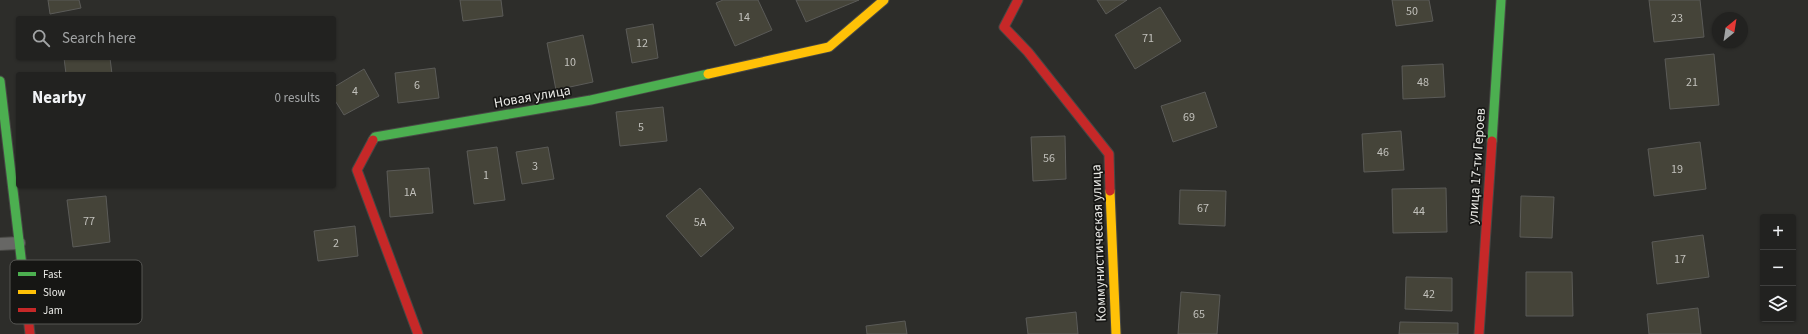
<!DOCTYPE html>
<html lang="en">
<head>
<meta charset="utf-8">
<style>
  :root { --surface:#222220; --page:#2a2a29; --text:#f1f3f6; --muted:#a2a4a5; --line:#3f3f3e }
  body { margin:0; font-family:"Source Sans 3",sans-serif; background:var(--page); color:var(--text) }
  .controls { position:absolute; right:12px; bottom:12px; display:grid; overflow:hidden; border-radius:4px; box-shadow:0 1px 3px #0004 }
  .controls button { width:36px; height:36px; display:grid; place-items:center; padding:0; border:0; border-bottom:1px solid var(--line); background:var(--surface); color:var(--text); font:20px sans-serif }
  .compass { position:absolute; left:1712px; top:12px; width:36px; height:36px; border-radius:50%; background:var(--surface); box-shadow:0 1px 3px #0004; rotate:30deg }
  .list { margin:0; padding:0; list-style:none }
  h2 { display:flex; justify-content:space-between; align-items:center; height:52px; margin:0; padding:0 16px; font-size:17px }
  h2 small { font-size:13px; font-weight:400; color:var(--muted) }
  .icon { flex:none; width:22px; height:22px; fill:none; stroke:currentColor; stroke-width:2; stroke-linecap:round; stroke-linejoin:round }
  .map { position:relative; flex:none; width:1808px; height:334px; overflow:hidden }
  .search { position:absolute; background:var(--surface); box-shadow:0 1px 3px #0004; left:16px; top:16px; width:320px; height:44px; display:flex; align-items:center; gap:10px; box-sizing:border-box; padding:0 14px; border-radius:4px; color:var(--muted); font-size:15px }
  .panel { position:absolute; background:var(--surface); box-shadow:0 1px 3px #0004; left:16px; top:72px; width:320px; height:116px; border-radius:4px }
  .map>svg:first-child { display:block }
  .building { fill:#454439; stroke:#5b5b58 }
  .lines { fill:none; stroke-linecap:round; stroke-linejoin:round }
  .lane-casing { stroke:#484845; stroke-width:14 }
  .fast-casing { stroke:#484845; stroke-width:11 }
  .slow-casing { stroke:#484845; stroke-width:11 }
  .jam-casing { stroke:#484845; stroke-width:11 }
  .lane { stroke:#676765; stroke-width:12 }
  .fast { stroke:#4caf50; stroke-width:9 }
  .slow { stroke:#ffc107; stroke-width:9 }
  .jam { stroke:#c62828; stroke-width:9 }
  .labels { text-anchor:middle; stroke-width:3.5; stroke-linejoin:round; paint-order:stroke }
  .number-label { font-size:12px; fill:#c1c0bb }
  .street-label { font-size:14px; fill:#eaeae6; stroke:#161614 }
  .key { fill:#161614; stroke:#565653; stroke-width:1 }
  .key-label { font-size:11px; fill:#eaeae6 }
</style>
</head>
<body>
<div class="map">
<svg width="1808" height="334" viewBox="0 0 1808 334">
  <rect width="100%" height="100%" fill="#2d2d2a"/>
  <g class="building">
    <path d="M48,0H79L81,8L50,14Z"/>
    <path d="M460,0H501L503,16L463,21Z"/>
    <path d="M723,0H758L772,30L735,46L716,3Z"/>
    <path d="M796,0H859L806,22Z"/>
    <path d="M1097,0H1127L1106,14Z"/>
    <path d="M1392,0H1429L1433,21L1396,26Z"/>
    <path d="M1649,0H1700L1704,37L1654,42Z"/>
    <path d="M1160,7L1181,41L1135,69L1115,35Z"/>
    <path d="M653,24L658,58L632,63L626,29Z"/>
    <path d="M583,35L593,82L556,90L547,43Z"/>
    <path d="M1714,54L1719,105L1670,109L1665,59Z"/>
    <path d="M64,58H110L112,74H66Z"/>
    <path d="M1443,64L1445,97L1403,99L1402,66Z"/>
    <path d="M435,68L439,98L398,103L395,73Z"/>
    <path d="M364,69L379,96L344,115L334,99V87Z"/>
    <path d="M1205,92L1217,127L1173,142L1161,106Z"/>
    <path d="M663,107L667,141L620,146L616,112Z"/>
    <path d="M1401,131L1404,170L1364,172L1362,134Z"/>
    <path d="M1065,136L1066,179L1033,181L1031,137Z"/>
    <path d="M1700,142L1706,189L1654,196L1648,149Z"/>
    <path d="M497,147L505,200L474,204L467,151Z"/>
    <path d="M548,147L554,179L522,184L516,152Z"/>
    <path d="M429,168L433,213L390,217L387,171Z"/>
    <path d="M700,188L734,228L701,257L666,216Z"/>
    <path d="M1446,188L1447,232L1393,233L1392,189Z"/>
    <path d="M1180,190L1226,191L1225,226L1179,224Z"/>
    <path d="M106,196L110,242L73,247L67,200Z"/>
    <path d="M1521,196L1554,197L1552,238L1520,237Z"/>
    <path d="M355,226L358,256L318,261L314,231Z"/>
    <path d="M1703,235L1709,277L1657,284L1652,242Z"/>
    <path d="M1526,272H1572L1573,316H1526Z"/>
    <path d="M1406,277L1452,278V311L1405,309Z"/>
    <path d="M1181,292L1220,295L1217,334H1178Z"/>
    <path d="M1698,308L1701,334H1649L1647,314Z"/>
    <path d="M1076,312L1078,334H1028L1026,318Z"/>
    <path d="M905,321L907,334H867L866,326Z"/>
    <path d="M1400,322L1458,323V334H1399Z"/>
  </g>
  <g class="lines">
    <defs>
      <path id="lane" d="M0,244L19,243"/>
      <g id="fast">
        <path d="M0,81L22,266"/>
        <path d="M373,140L375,137L591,100L708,74"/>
        <path d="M1492,141L1501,0"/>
      </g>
      <g id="slow">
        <path d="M708,74L829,47L884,0"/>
        <path d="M1110,191L1116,334"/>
      </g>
      <g id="jam">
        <path d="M1018,0L1004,27L1028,52L1109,154L1110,191"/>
        <path d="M373,140L357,170L418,334"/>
        <path d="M22,266L30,334"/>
        <path d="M1479,334L1492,141"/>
      </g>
    </defs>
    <use href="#lane" class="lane-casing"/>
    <use href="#fast" class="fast-casing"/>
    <use href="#slow" class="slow-casing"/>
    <use href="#jam" class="jam-casing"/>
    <use href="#lane" class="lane"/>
    <use href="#fast" class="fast"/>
    <use href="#slow" class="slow"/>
    <use href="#jam" class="jam"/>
  </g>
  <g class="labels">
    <g class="number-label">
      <text x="1412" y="15">50</text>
      <text x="744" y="21">14</text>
      <text x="1677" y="22">23</text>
      <text x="1148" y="42">71</text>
      <text x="642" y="47">12</text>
      <text x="570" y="66">10</text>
      <text x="1423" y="86">48</text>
      <text x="1692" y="86">21</text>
      <text x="417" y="89">6</text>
      <text x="355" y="95">4</text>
      <text x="1189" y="121">69</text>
      <text x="641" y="131">5</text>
      <text x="1383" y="156">46</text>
      <text x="1049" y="162">56</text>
      <text x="535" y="170">3</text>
      <text x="1677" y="173">19</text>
      <text x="486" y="179">1</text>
      <text x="410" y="196">1А</text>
      <text x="1203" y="212">67</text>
      <text x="1419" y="215">44</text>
      <text x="89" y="225">77</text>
      <text x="700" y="226">5А</text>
      <text x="336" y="247">2</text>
      <text x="1680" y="263">17</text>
      <text x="1429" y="298">42</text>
      <text x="1199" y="318">65</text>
    </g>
    <g class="street-label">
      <text transform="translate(532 96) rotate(-10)" y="5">Новая улица</text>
      <text transform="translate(1476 166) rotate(-86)" y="5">улица 17-ти Героев</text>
      <text transform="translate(1098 243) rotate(-92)" y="5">Коммунистическая улица</text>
    </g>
  </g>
  <rect x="10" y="260" width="132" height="64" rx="6" class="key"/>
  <rect x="18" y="272" width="18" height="4" fill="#4caf50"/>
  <rect x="18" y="290" width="18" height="4" fill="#ffc107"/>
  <rect x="18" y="308" width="18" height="4" fill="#c62828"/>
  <g class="key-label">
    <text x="43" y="278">Fast</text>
    <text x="43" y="296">Slow</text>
    <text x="43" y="314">Jam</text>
  </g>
</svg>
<div class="controls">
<button>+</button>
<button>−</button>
<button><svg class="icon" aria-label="layers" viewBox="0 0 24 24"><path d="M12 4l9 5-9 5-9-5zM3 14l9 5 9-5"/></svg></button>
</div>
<svg class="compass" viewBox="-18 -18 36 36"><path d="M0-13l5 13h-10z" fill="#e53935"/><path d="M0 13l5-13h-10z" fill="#a2a4a5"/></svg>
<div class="search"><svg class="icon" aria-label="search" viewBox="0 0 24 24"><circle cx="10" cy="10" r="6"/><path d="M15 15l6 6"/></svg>Search here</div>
<section class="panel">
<h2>Nearby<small>0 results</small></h2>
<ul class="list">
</ul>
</section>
</div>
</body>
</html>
